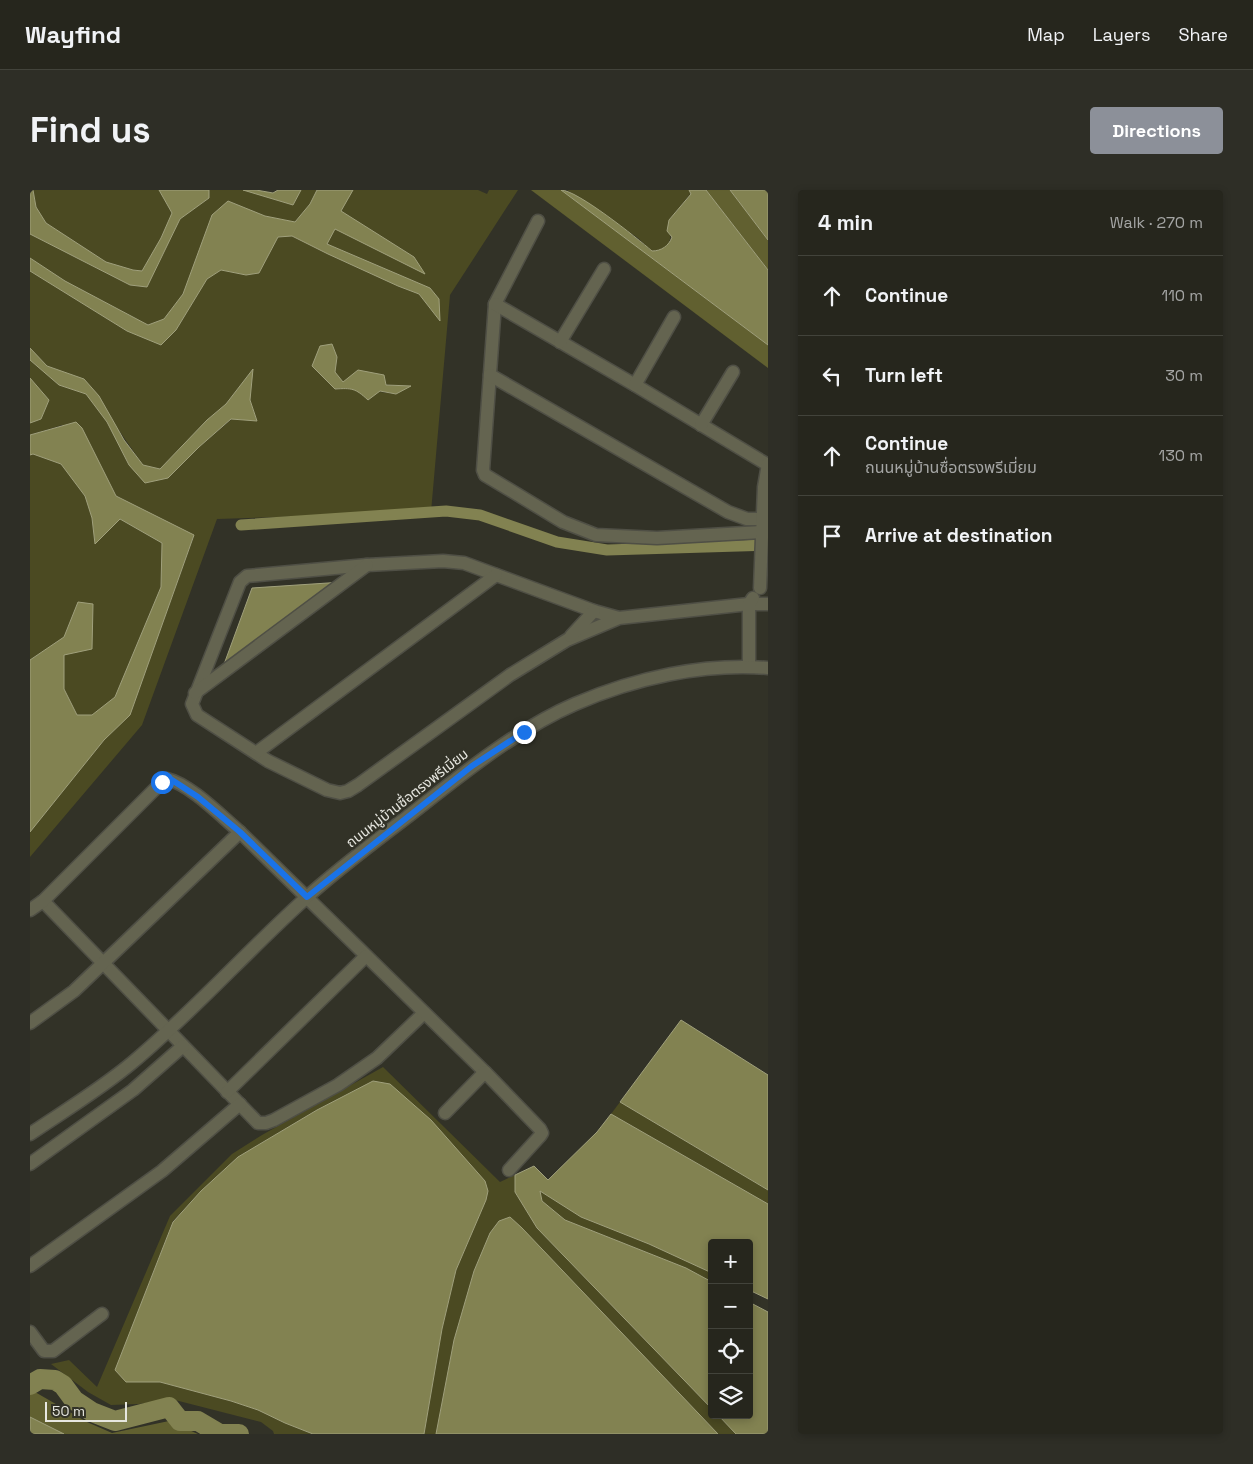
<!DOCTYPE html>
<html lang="en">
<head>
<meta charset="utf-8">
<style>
  :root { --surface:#26261d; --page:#2e2e26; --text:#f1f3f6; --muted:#a4a5a4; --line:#42433b; --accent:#8c9099 }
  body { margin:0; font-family:"Space Grotesk","Noto Sans Thai",sans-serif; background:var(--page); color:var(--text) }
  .controls { position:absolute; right:15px; bottom:15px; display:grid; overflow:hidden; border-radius:5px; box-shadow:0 2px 8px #0003 }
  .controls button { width:45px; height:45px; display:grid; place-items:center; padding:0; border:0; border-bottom:1px solid var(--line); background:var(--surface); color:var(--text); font:25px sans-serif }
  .scale { position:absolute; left:15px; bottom:12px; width:82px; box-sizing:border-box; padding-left:5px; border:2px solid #e7e7e0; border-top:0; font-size:14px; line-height:18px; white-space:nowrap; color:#e7e7e0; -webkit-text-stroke:4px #323227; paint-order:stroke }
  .stop { position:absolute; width:15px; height:15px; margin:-11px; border:4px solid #1a73e8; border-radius:50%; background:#fff }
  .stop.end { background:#1a73e8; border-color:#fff; box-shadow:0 1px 5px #0008 }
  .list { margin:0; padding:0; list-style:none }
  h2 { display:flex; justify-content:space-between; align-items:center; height:65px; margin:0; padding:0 20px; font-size:21px }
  h2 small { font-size:16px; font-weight:400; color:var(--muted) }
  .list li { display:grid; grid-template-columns:32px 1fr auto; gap:15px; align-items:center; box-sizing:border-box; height:80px; padding:0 20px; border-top:1px solid var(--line) }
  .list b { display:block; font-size:19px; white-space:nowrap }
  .list p { margin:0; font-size:16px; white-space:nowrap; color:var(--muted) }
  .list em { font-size:16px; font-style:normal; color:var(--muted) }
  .icon { flex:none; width:28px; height:28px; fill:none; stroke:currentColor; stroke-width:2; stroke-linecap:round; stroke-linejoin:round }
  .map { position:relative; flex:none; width:738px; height:1244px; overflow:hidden; border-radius:5px }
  header { display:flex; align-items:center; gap:30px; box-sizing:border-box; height:70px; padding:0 25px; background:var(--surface); border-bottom:1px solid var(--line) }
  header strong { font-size:24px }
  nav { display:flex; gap:28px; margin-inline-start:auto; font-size:18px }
  .intro { display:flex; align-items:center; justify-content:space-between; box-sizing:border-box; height:120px; padding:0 30px }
  h1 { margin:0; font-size:35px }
  .button { padding:12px 22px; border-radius:5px; background:var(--accent); color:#fff; font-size:18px; font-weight:700 }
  main { display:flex; gap:30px; padding:0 30px }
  aside { flex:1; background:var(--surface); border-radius:5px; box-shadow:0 2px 8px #0003 }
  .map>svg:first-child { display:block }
  .green { fill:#4b4a22; fill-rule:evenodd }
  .forest { fill:#616030 }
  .water { fill:#828251; stroke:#a0a07c }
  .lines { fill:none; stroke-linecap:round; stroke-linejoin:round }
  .canal { stroke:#828251; stroke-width:11 }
  .river { stroke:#828251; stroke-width:20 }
  .street-casing { stroke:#4f4f45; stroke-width:15 }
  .street { stroke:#646450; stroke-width:12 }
  .route { stroke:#1a73e8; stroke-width:6 }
  .labels { text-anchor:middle; stroke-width:5; stroke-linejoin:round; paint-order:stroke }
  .street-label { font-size:14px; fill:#e7e7e0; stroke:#323227 }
</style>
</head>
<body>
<header>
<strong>Wayfind</strong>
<nav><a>Map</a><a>Layers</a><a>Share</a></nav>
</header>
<div class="intro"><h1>Find us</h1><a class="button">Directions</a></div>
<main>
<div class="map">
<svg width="738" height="1244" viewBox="0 0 738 1244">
  <rect width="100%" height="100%" fill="#323227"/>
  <g class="green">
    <path d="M3,0H129L142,23L131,48L112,81L103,80L76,72L16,33L6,17Z"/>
    <path d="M179,0H213L263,15L271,0H287L280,14L265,32L235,26L198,11L182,26L153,104L134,129L118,135L35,91L0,68V44L100,95L117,97L150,29L179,8Z"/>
    <path d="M322,0H448L457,4L459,0H488L420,105L401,322L187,329L112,535L0,667V642L74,550L100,524L164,346L86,306L72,280L32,235L0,245V233L11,229L19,210L0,188V170L29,195L56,204L77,232L99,275L138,288L169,257L202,229L227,231L220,210L222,180L196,214L177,230L130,279L113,275L54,190L17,176L0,158V81L97,141L146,140L177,89L191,80L216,85L229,83L248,47L262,46L298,64L368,96L389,104L409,130V109L400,98L297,54L305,38L394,83L384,67L310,21ZM302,154L307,167L305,182L313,192L379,196L366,204L318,198L305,199Z"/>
    <path d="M537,0H659L661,3L639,30C642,47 643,60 621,61L608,48Z"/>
    <path d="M3,264L31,274L55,306L62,328L65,354L90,329L132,353L131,397L85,507L62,526L47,525L34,499V465L48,412L34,447L0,470V265Z"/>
    <path d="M353,877L470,992L485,985V1002L507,1038L682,1219V1225H688L706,1244H688L480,1027L469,1031L460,1043L444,1081L424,1150L406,1244H394L412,1139L426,1080L439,1050L344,891L287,920L208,967L171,1001L143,1031L85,1180L96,1192H130L201,1211L228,1220L255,1233L283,1244H244L243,1241L231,1232L141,1209L109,1214L81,1215L58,1202L21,1174L39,1170L67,1197L140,1026L202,964L232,945Z"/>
    <path d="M590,912L738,1000V1014L581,924Z"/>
    <path d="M510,1001L551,1027L619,1054L682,1083V1092L656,1078L535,1030L512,1011Z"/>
  </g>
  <g class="forest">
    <path d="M501,0H531L738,155V178Z"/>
    <path d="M676,0H700L738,50V80Z"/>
    <path d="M5,1202L57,1232L82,1243L139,1231L168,1244H34L0,1227V1203Z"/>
  </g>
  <g class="water">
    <path d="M0,0H3L6,17L16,33L76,72L103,80L112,81L131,48L142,23L129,0H179V8L150,29L117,97L100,95L0,44Z"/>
    <path d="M213,0H226L243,3L248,0H271L263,15Z"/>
    <path d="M287,0H323L311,21L384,67L395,84L305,39L297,54L400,98L409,109L410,131L389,104L368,96L298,64L262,46L248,47L229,83L216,85L191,80L177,89L146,140L131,155L97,141L0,81V68L35,91L118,135L134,129L153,104L182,25L198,11L235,26L265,32L280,14Z"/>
    <path d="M531,0C547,0 607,48 622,61C631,61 639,56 642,47L637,41L639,30L661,4L659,0H676L738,80V155Z"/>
    <path d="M700,0H738V50Z"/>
    <path d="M302,154L307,167L305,182L313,192L328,180L354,185L356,195L381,196L366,204L350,201L338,210C325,198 322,198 305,199L282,176L290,156Z"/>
    <path d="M0,158L17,176L54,189L69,206L94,250L113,275L130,279L177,230L196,214L223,179L220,210L227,231L201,229L169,257L138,288L115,293L99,275L77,232L56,204L29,195L0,170Z"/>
    <path d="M0,188L19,210L11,229L0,233Z"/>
    <path d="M46,232L52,238L86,306L164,345L100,525L74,550L0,642V470L34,447L48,412L63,414L62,459L34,465V499L47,525H62L85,507L131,397L132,353L90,329L65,354L62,328L55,306L31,274L3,264L0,265V245Z"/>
    <path d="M313,392L193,477L222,398Z"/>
    <path d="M651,830L738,885V1000L590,912Z"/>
    <path d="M343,891L360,894L401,930L455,991L458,1001L456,1010L426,1080L412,1139L394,1244H283L255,1233L228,1220L201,1211L130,1192H96L85,1180L143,1032L171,1001L208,967L287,920Z"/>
    <path d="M581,924L738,1014V1109L719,1100V1053H682V1083L619,1054L551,1027L510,1001L512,1011L535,1030L656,1078L682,1092V1219L507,1038L485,1002V985L504,976L518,990L567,942Z"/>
    <path d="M480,1027L492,1038L688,1244H406L424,1150L444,1081L460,1043L469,1031Z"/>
    <path d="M719,1112L738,1122V1244H706L688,1225H719Z"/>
    <path d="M0,1227L34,1244H0Z"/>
  </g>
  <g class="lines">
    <path class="canal" d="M211,335L416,321L450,325L527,352L577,360L738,355"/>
    <path class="river" d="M0,1195L10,1189L25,1190L33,1195L44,1210L62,1222L85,1231L139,1217L150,1231H168L190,1244H209"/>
    <defs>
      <g id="street">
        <path d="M508,31L465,114L453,280L455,285L533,332L566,345L627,348L732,342"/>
        <path d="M465,114L605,195L738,275"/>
        <path d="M530,152L574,79"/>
        <path d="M460,185L698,322L717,329H732"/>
        <path d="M605,195L644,127"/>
        <path d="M671,235L703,182"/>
        <path d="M730,398L734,297L738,274"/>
        <path d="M589,428L564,421L434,373L413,371L337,375L217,386L210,392L162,514L167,525L238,571L297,600L310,603L318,601L328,595L480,485L537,450L589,428L719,414H738"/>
        <path d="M541,446L564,421"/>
        <path d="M719,476V414L723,408"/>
        <path d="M165,503L337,375"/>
        <path d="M226,563L466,385"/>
        <path d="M13,711L228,933H236L244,930L308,895L347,868L394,823"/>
        <path d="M0,720L13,711L132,592L137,589C160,594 192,627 210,642L455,882L510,939L512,943L510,946L479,980"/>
        <path d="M0,833L44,801L210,642"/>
        <path d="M197,902L336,766"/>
        <path d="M415,923L455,882"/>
        <path d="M0,944C34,921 71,899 103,872C164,821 217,761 276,708C309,678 346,651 381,624C431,585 487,539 545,514C605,488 673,473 738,478"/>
        <path d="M0,974L103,900L153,856"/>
        <path d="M0,1076L132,981L210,914"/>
        <path d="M0,1142L14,1161H23L72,1124"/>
      </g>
    </defs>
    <use href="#street" class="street-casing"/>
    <use href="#street" class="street"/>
  </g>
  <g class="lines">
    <path class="route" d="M132,592L137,589L142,590L168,607L210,642L277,707L442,576L494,542"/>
  </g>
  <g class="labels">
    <g class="street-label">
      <text transform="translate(377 608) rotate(-38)" y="5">ถนนหมู่บ้านซื่อตรงพรีเมี่ยม</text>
    </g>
  </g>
</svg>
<div class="controls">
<button>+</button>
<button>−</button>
<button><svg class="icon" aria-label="locate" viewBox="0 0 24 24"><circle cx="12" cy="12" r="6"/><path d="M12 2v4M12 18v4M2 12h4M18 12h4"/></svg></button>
<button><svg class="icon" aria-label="layers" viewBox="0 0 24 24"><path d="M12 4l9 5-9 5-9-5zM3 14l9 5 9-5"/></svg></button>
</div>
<div class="scale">50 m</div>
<div class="stop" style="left:132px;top:592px"></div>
<div class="stop end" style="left:494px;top:542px"></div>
</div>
<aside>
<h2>4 min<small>Walk · 270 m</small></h2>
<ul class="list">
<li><svg class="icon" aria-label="ahead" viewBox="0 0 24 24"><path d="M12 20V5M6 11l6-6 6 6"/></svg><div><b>Continue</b></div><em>110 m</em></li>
<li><svg class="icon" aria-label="left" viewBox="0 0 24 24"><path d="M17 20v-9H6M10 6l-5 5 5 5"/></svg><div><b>Turn left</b></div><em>30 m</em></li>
<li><svg class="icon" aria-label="ahead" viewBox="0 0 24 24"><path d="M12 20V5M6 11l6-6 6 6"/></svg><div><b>Continue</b><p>ถนนหมู่บ้านซื่อตรงพรีเมี่ยม</p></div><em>130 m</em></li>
<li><svg class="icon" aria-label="arrive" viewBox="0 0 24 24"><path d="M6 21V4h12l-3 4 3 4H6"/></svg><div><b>Arrive at destination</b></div></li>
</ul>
</aside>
</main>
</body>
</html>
